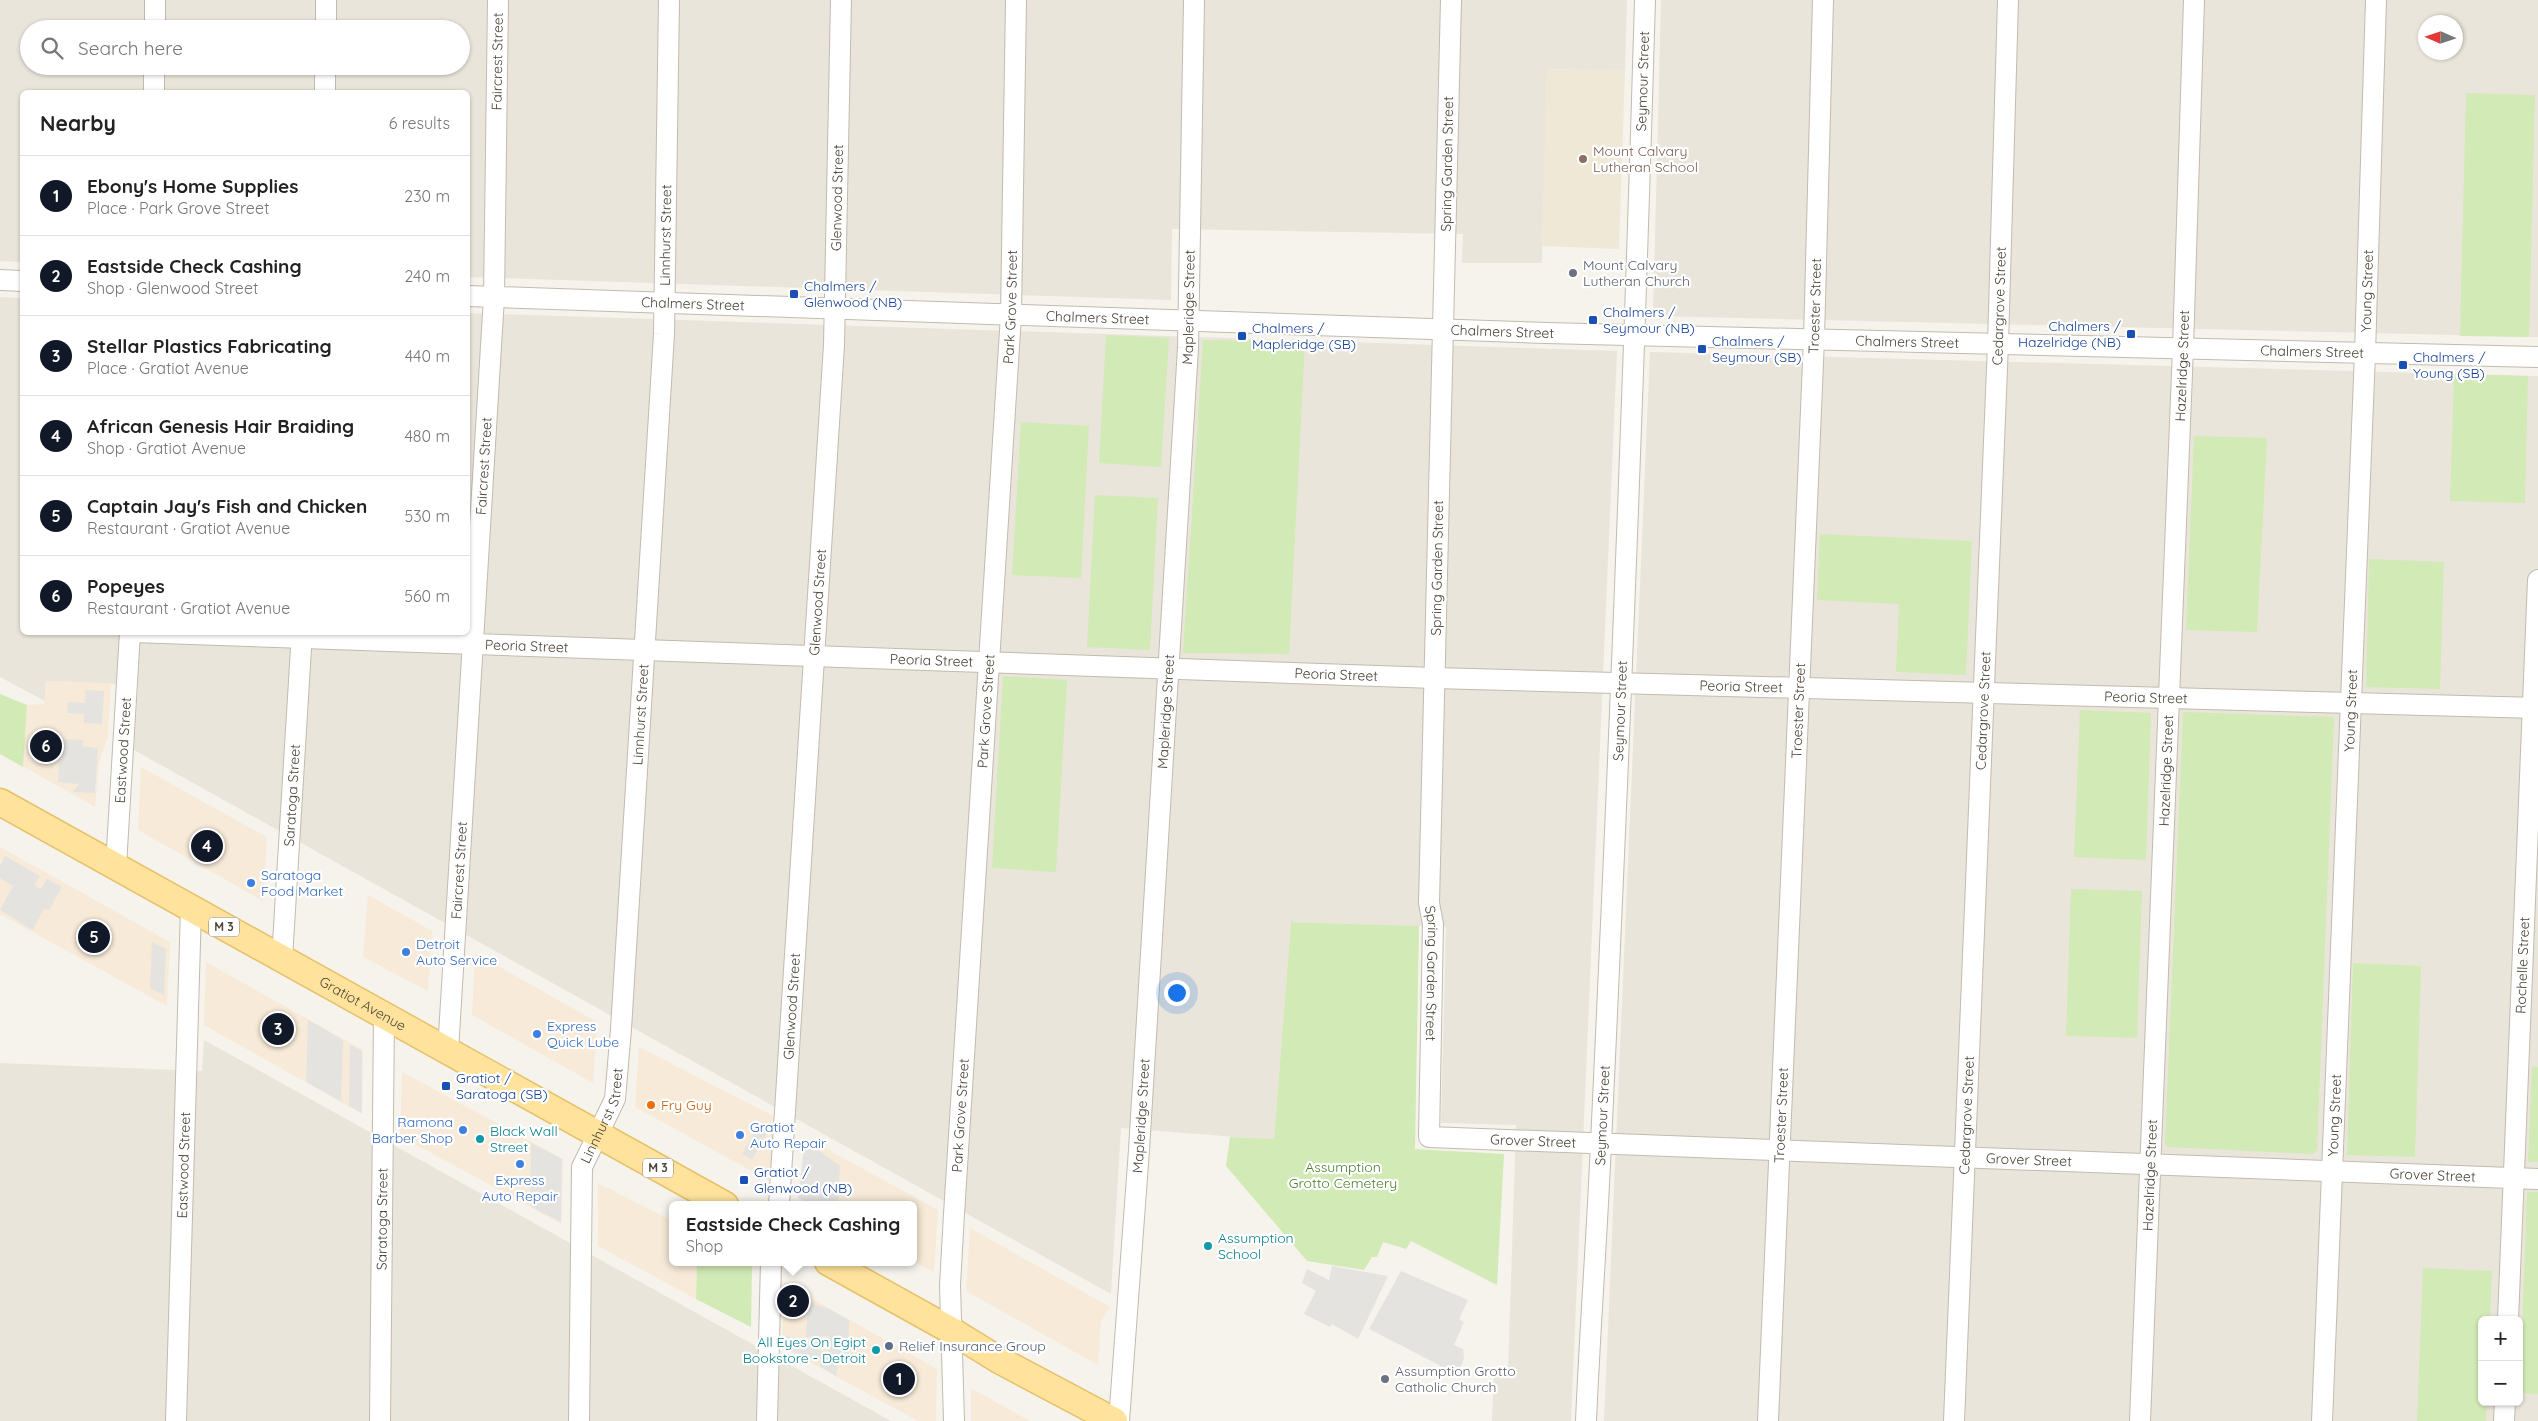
<!DOCTYPE html>
<html lang="en">
<head>
<meta charset="utf-8">
<style>
  :root { --surface:#fff; --page:#f2f2f2; --text:#222; --muted:#767676; --line:#e0e0e0; --accent:#111827 }
  body { margin:0; font-family:Quicksand,sans-serif; background:var(--page); color:var(--text) }
  .controls { position:absolute; right:15px; bottom:15px; display:grid; overflow:hidden; border-radius:8px; box-shadow:0 1px 4px #0004 }
  .controls button { width:45px; height:45px; display:grid; place-items:center; padding:0; border:0; border-bottom:1px solid var(--line); background:var(--surface); color:var(--text); font:25px sans-serif }
  .compass { position:absolute; left:2418px; top:15px; width:45px; height:45px; border-radius:50%; background:var(--surface); box-shadow:0 1px 4px #0004; rotate:273deg }
  .you { position:absolute; left:1176px; top:992px; width:18px; height:18px; margin:-12px; border:4px solid #fff; border-radius:50%; background:#1a73e8; box-shadow:0 0 0 8px #1a73e833 }
  .badge { display:grid; place-items:center; width:32px; height:32px; border-radius:50%; background:var(--accent); color:#fff; font-size:16px; font-weight:700 }
  .pin { position:absolute; translate:-50% -50%; border:2px solid #fff; box-shadow:0 1px 5px #0006 }
  .popup { position:absolute; left:669px; top:1201px; width:248px; height:65px; box-sizing:border-box; display:grid; place-content:center; border-radius:8px; background:var(--surface); filter:drop-shadow(0 1px 4px #0005); font-size:16px; white-space:nowrap; color:var(--muted) }
  .popup b { font-size:19px; color:var(--text) }
  .popup::after { content:''; position:absolute; left:50%; top:100%; margin-left:-10px; border:10px solid transparent; border-top-color:var(--surface) }
  .list { margin:0; padding:0; list-style:none }
  h2 { display:flex; justify-content:space-between; align-items:center; height:65px; margin:0; padding:0 20px; font-size:21px }
  h2 small { font-size:16px; font-weight:400; color:var(--muted) }
  .list li { display:grid; grid-template-columns:32px 1fr auto; gap:15px; align-items:center; box-sizing:border-box; height:80px; padding:0 20px; border-top:1px solid var(--line) }
  .list b { display:block; font-size:19px; white-space:nowrap }
  .list p { margin:0; font-size:16px; white-space:nowrap; color:var(--muted) }
  .list em { font-size:16px; font-style:normal; color:var(--muted) }
  .icon { flex:none; width:28px; height:28px; fill:none; stroke:currentColor; stroke-width:2; stroke-linecap:round; stroke-linejoin:round }
  .map { position:relative; flex:none; width:2538px; height:1421px; overflow:hidden }
  .search { position:absolute; background:var(--surface); box-shadow:0 1px 4px #0004; left:20px; top:20px; width:450px; height:55px; display:flex; align-items:center; gap:12px; box-sizing:border-box; padding:0 18px; border-radius:28px; color:var(--muted); font-size:19px }
  .panel { position:absolute; background:var(--surface); box-shadow:0 1px 4px #0004; left:20px; top:90px; width:450px; height:545px; border-radius:8px }
  .map>svg:first-child { display:block }
  .residential { fill:#eae5da; fill-rule:evenodd }
  .commercial { fill:#f7ead8 }
  .education { fill:#efe8d6 }
  .green { fill:#d2eab5 }
  .parking { fill:#e5e3e0 }
  .lines { fill:none; stroke-linecap:round; stroke-linejoin:round }
  .minor-casing { stroke:#c2bbae; stroke-width:22 }
  .major-casing { stroke:#e6c16a; stroke-width:29 }
  .minor { stroke:#fff; stroke-width:20 }
  .major { stroke:#ffe39c; stroke-width:26 }
  .education-dot { fill:#8d6e63; stroke:#fff; stroke-width:2 }
  .worship-dot { fill:#6b7280; stroke:#fff; stroke-width:2 }
  .transit-dot { fill:#1a4fb4; stroke:#fff; stroke-width:2 }
  .shop-dot { fill:#3f7fe0; stroke:#fff; stroke-width:2 }
  .food-dot { fill:#e8710a; stroke:#fff; stroke-width:2 }
  .culture-dot { fill:#0f9aa8; stroke:#fff; stroke-width:2 }
  .service-dot { fill:#5c6f8a; stroke:#fff; stroke-width:2 }
  .labels { text-anchor:middle; stroke-width:4.5; stroke-linejoin:round; paint-order:stroke }
  .shield { fill:#fff; stroke:#817c74; stroke-width:1 }
  .shield-label { font-size:12px; font-weight:bold; fill:#4b4439 }
  .street-label { font-size:14px; fill:#4b4439; stroke:#fff }
  .education-label { font-size:14px; fill:#785e54; stroke:#fff; text-anchor:start }
  .worship-label { font-size:14px; fill:#5b616d; stroke:#fff; text-anchor:start }
  .transit-label { font-size:14px; fill:#164399; stroke:#fff; text-anchor:start }
  .shop-label { font-size:14px; fill:#366cbe; stroke:#fff; text-anchor:start }
  .food-label { font-size:14px; fill:#c56008; stroke:#fff; text-anchor:start }
  .culture-label { font-size:14px; fill:#0d838f; stroke:#fff; text-anchor:start }
  .park-label { font-size:14px; fill:#4a7f2a; stroke:#fff }
  .service-label { font-size:14px; fill:#4e5e75; stroke:#fff; text-anchor:start }
</style>
</head>
<body>
<div class="map">
<svg width="2538" height="1421" viewBox="0 0 2538 1421">
  <rect width="100%" height="100%" fill="#f6f3ec"/>
  <g class="residential">
    <path d="M0,0H1627L1625,71L1547,69L1542,263H1462L1463,234L1172,229L1171,300L468,277V92H22V262L0,261ZM29,29H461V66H29Z"/>
    <path d="M1661,0H2538V337L1653,316ZM2426,22H2456V52H2426Z"/>
    <path d="M0,297L22,298V632H468V313L1617,351L1571,1421H1492L1494,1372H1508L1516,1125L1441,1123L1446,927L1291,922L1274,1140L1121,1128L1111,1294L134,750L138,685L46,681L45,701L0,677Z"/>
    <path d="M1650,352L2538,376V1421H1604ZM2482,1320H2519V1402H2482Z"/>
    <path d="M204,1040L891,1421H0V1063L202,1071Z"/>
  </g>
  <g class="commercial">
    <path d="M46,681L111,683L108,736L99,763L95,807L23,766L27,705L44,704Z"/>
    <path d="M141,767L267,837L263,901L138,830Z"/>
    <path d="M0,847L170,942L167,1006L0,914Z"/>
    <path d="M368,895L432,931L428,991L363,957Z"/>
    <path d="M475,953L597,1022L593,1083L472,1015Z"/>
    <path d="M206,962L363,1050L362,1114L204,1025Z"/>
    <path d="M639,1047L775,1117L770,1181L635,1107Z"/>
    <path d="M402,1072L563,1159L561,1224L400,1136Z"/>
    <path d="M805,1137L938,1210L934,1272L913,1261V1205H809L801,1201Z"/>
    <path d="M598,1183L673,1221V1262H697L696,1299L598,1246Z"/>
    <path d="M970,1228L1110,1307L1101,1321L1098,1365L966,1291Z"/>
    <path d="M784,1283L937,1369L936,1421H918L782,1347Z"/>
    <path d="M971,1388L1030,1421H971Z"/>
  </g>
  <path class="education" d="M1547,69L1625,71L1619,249L1542,246Z"/>
  <g class="green">
    <path d="M2466,93L2535,95L2529,337L2460,336Z"/>
    <path d="M1106,335L1169,338L1161,467L1099,463Z"/>
    <path d="M1203,340L1305,342L1289,654L1183,653Z"/>
    <path d="M2454,374L2528,376L2525,503L2450,501Z"/>
    <path d="M1021,422L1089,426L1081,578L1012,575Z"/>
    <path d="M2194,436L2267,438L2257,632L2186,630Z"/>
    <path d="M1095,495L1158,498L1150,650L1087,647Z"/>
    <path d="M1820,534L1972,541L1966,675L1896,672L1899,604L1817,600Z"/>
    <path d="M2369,559L2444,562L2440,689L2366,687Z"/>
    <path d="M1003,676L1067,680L1056,872L992,868Z"/>
    <path d="M0,694L27,705L23,767L0,754Z"/>
    <path d="M2080,710L2151,713L2146,860L2074,857Z"/>
    <path d="M2183,712L2334,717L2317,1150L2313,1154L2169,1147L2165,1144Z"/>
    <path d="M2071,889L2142,891L2137,1038L2066,1036Z"/>
    <path d="M1291,922L1419,926L1415,1149L1504,1154L1497,1285L1411,1241L1406,1249L1383,1242L1377,1257H1372L1364,1270L1307,1261L1226,1166L1230,1137L1274,1139Z"/>
    <path d="M2353,963L2421,966L2415,1157L2347,1155Z"/>
    <path d="M2532,1067H2538V1162H2528Z"/>
    <path d="M2527,1192H2538V1394L2520,1393Z"/>
    <path d="M697,1262H747L752,1266L751,1327L696,1299Z"/>
    <path d="M2423,1268L2492,1271L2490,1320H2482V1402H2487L2486,1421H2417Z"/>
  </g>
  <g class="parking">
    <path d="M86,690L104,691L102,724L84,723V714L67,713L68,702L85,703Z"/>
    <path d="M60,739L83,740V746L98,748L95,793L73,792L79,784L58,782Z"/>
    <path d="M5,856L40,876L34,885L41,889L47,879L62,887L49,910L44,908L33,930L0,910L13,886L0,878V866Z"/>
    <path d="M152,942L166,949L164,995L150,988Z"/>
    <path d="M308,1020L343,1040L341,1101L306,1082Z"/>
    <path d="M350,1045L362,1051V1113L349,1106Z"/>
    <path d="M759,1124L769,1129L752,1160L742,1154Z"/>
    <path d="M805,1140L840,1166L838,1205H814L798,1198Z"/>
    <path d="M531,1143L562,1159L561,1222L530,1206Z"/>
    <path d="M1332,1266L1388,1276L1358,1339L1332,1324L1330,1327L1304,1314L1316,1291L1302,1283L1307,1269L1329,1280Z"/>
    <path d="M1401,1271L1468,1300L1459,1319L1464,1322L1454,1345L1463,1349L1464,1359L1456,1376L1440,1370L1441,1366L1369,1329Z"/>
    <path d="M808,1302L829,1309L849,1320L848,1364H838L836,1376L820,1366V1356L811,1360L784,1346V1336L793,1337L829,1355V1336L806,1337Z"/>
  </g>
  <g class="lines">
    <defs>
      <g id="minor">
        <path id="s1" d="M1451,0L1429,903L1433,924L1429,1137L2538,1179"/>
        <path d="M155,29V0"/>
        <path d="M326,29V0"/>
        <path d="M154,92V66"/>
        <path d="M325,92V66"/>
        <path d="M0,280L22,281"/>
        <path id="s2" d="M468,296L1546,333L2538,357"/>
        <path id="s3" d="M133,632L1435,678L2538,708"/>
        <path id="s4" d="M116,866L130,632"/>
        <path id="s5" d="M282,959L302,632"/>
        <path id="s6" d="M448,1051L494,297L498,0"/>
        <path id="s7" d="M779,1205L834,345L841,0"/>
        <path id="s8" d="M2508,1320L2538,580"/>
        <path id="s9" d="M176,1421L191,908"/>
        <path id="s10" d="M380,1421L384,1016"/>
        <path id="s11" d="M579,1421L582,1167L615,1099L621,1029L664,334L669,0"/>
        <path d="M767,1421L771,1262"/>
        <path id="s12" d="M954,1421L950,1285L954,1214L1011,315L1016,0"/>
        <path id="s13" d="M1119,1421L1139,1150L1188,348L1194,0"/>
        <path id="s14" d="M1586,1421C1590,1328 1597,1235 1601,1143C1619,762 1634,381 1645,0"/>
        <path id="s15" d="M1768,1421L1814,339L1823,0"/>
        <path id="s16" d="M1954,1421L1998,344L2008,0"/>
        <path id="s17" d="M2140,1421L2183,348L2194,0"/>
        <path id="s18" d="M2322,1421L2365,353L2376,0"/>
        <path d="M2504,1421L2505,1402"/>
      </g>
      <g id="major">
        <path id="s19" d="M0,802L725,1205"/>
        <path d="M828,1262L952,1331L999,1360L1114,1421"/>
      </g>
    </defs>
    <use href="#minor" class="minor-casing"/>
    <use href="#major" class="major-casing"/>
    <use href="#minor" class="minor"/>
    <use href="#major" class="major"/>
  </g>
  <circle class="education-dot" cx="1583" cy="159" r="5"/>
  <g class="worship-dot">
    <circle cx="1573" cy="273" r="5"/>
    <circle cx="1385" cy="1379" r="5"/>
  </g>
  <g class="transit-dot">
    <rect x="789" y="289" width="10" height="10" rx="2.5"/>
    <rect x="1588" y="315" width="10" height="10" rx="2.5"/>
    <rect x="2126" y="329" width="10" height="10" rx="2.5"/>
    <rect x="1237" y="331" width="10" height="10" rx="2.5"/>
    <rect x="1697" y="344" width="10" height="10" rx="2.5"/>
    <rect x="2398" y="360" width="10" height="10" rx="2.5"/>
    <rect x="441" y="1081" width="10" height="10" rx="2.5"/>
    <rect x="739" y="1175" width="10" height="10" rx="2.5"/>
  </g>
  <g class="shop-dot">
    <circle cx="251" cy="883" r="5"/>
    <circle cx="406" cy="952" r="5"/>
    <circle cx="537" cy="1034" r="5"/>
    <circle cx="463" cy="1130" r="5"/>
    <circle cx="740" cy="1135" r="5"/>
    <circle cx="520" cy="1164" r="5"/>
  </g>
  <circle class="food-dot" cx="651" cy="1105" r="5"/>
  <g class="culture-dot">
    <circle cx="480" cy="1139" r="5"/>
    <circle cx="1208" cy="1246" r="5"/>
    <circle cx="876" cy="1350" r="5"/>
  </g>
  <circle class="service-dot" cx="889" cy="1346" r="5"/>
  <g class="labels">
    <g class="shield">
      <rect x="209" y="917.5" width="30" height="19" rx="4"/>
      <rect x="643" y="1158.5" width="30" height="19" rx="4"/>
    </g>
    <g class="shield-label">
      <text x="224" y="931">M 3</text>
      <text x="658" y="1172">M 3</text>
    </g>
    <g class="street-label">
      <text dy="5" stroke="none"><textPath href="#s6" startOffset="991">Faircrest Street</textPath></text>
      <text dy="5" stroke="none"><textPath href="#s14" startOffset="1341">Seymour Street</textPath></text>
      <text transform="translate(1447 164) rotate(-89)" y="5">Spring Garden Street</text>
      <text dy="5" stroke="none"><textPath href="#s7" startOffset="1009">Glenwood Street</textPath></text>
      <text dy="5" stroke="none"><textPath href="#s11" startOffset="1195">Linnhurst Street</textPath></text>
      <text dy="5" stroke="none"><textPath href="#s18" startOffset="1131">Young Street</textPath></text>
      <text dy="5" stroke="none"><textPath href="#s2" startOffset="225">Chalmers Street</textPath></text>
      <text dy="5" stroke="none"><textPath href="#s12" startOffset="1116">Park Grove Street</textPath></text>
      <text dy="5" stroke="none"><textPath href="#s15" startOffset="1116">Troester Street</textPath></text>
      <text dy="5" stroke="none"><textPath href="#s16" startOffset="1116">Cedargrove Street</textPath></text>
      <text dy="5" stroke="none"><textPath href="#s13" startOffset="1116">Mapleridge Street</textPath></text>
      <text dy="5" stroke="none"><textPath href="#s2" startOffset="630">Chalmers Street</textPath></text>
      <text dy="5" stroke="none"><textPath href="#s2" startOffset="1035">Chalmers Street</textPath></text>
      <text dy="5" stroke="none"><textPath href="#s2" startOffset="1440">Chalmers Street</textPath></text>
      <text dy="5" stroke="none"><textPath href="#s2" startOffset="1845">Chalmers Street</textPath></text>
      <text dy="5" stroke="none"><textPath href="#s17" startOffset="1056">Hazelridge Street</textPath></text>
      <text dy="5" stroke="none"><textPath href="#s6" startOffset="586">Faircrest Street</textPath></text>
      <text transform="translate(1437 568) rotate(-89)" y="5">Spring Garden Street</text>
      <text dy="5" stroke="none"><textPath href="#s7" startOffset="604">Glenwood Street</textPath></text>
      <text dy="5" stroke="none"><textPath href="#s3" startOffset="394">Peoria Street</textPath></text>
      <text dy="5" stroke="none"><textPath href="#s3" startOffset="799">Peoria Street</textPath></text>
      <text dy="5" stroke="none"><textPath href="#s3" startOffset="1204">Peoria Street</textPath></text>
      <text dy="5" stroke="none"><textPath href="#s3" startOffset="1609">Peoria Street</textPath></text>
      <text dy="5" stroke="none"><textPath href="#s3" startOffset="2014">Peoria Street</textPath></text>
      <text dy="5" stroke="none"><textPath href="#s12" startOffset="711">Park Grove Street</textPath></text>
      <text dy="5" stroke="none"><textPath href="#s13" startOffset="711">Mapleridge Street</textPath></text>
      <text dy="5" stroke="none"><textPath href="#s14" startOffset="711">Seymour Street</textPath></text>
      <text dy="5" stroke="none"><textPath href="#s15" startOffset="711">Troester Street</textPath></text>
      <text dy="5" stroke="none"><textPath href="#s16" startOffset="711">Cedargrove Street</textPath></text>
      <text dy="5" stroke="none"><textPath href="#s18" startOffset="711">Young Street</textPath></text>
      <text dy="5" stroke="none"><textPath href="#s11" startOffset="715">Linnhurst Street</textPath></text>
      <text dy="5" stroke="none"><textPath href="#s4" startOffset="116">Eastwood Street</textPath></text>
      <text dy="5" stroke="none"><textPath href="#s17" startOffset="651">Hazelridge Street</textPath></text>
      <text dy="5" stroke="none"><textPath href="#s5" startOffset="164">Saratoga Street</textPath></text>
      <text dy="5" stroke="none"><textPath href="#s6" startOffset="181">Faircrest Street</textPath></text>
      <text dy="5" stroke="none"><textPath href="#s8" startOffset="355">Rochelle Street</textPath></text>
      <text dy="5" stroke="none"><textPath href="#s1" startOffset="974">Spring Garden Street</textPath></text>
      <text dy="5" stroke="none"><textPath href="#s19" startOffset="415">Gratiot Avenue</textPath></text>
      <text dy="5" stroke="none"><textPath href="#s7" startOffset="199">Glenwood Street</textPath></text>
      <text dy="5" stroke="none"><textPath href="#s11" startOffset="310">Linnhurst Street</textPath></text>
      <text dy="5" stroke="none"><textPath href="#s12" startOffset="306">Park Grove Street</textPath></text>
      <text dy="5" stroke="none"><textPath href="#s13" startOffset="306">Mapleridge Street</textPath></text>
      <text dy="5" stroke="none"><textPath href="#s14" startOffset="306">Seymour Street</textPath></text>
      <text dy="5" stroke="none"><textPath href="#s15" startOffset="306">Troester Street</textPath></text>
      <text dy="5" stroke="none"><textPath href="#s16" startOffset="306">Cedargrove Street</textPath></text>
      <text dy="5" stroke="none"><textPath href="#s18" startOffset="306">Young Street</textPath></text>
      <text dy="5" stroke="none"><textPath href="#s1" startOffset="1242">Grover Street</textPath></text>
      <text dy="5" stroke="none"><textPath href="#s1" startOffset="1738">Grover Street</textPath></text>
      <text dy="5" stroke="none"><textPath href="#s9" startOffset="256">Eastwood Street</textPath></text>
      <text dy="5" stroke="none"><textPath href="#s17" startOffset="246">Hazelridge Street</textPath></text>
      <text dy="5" stroke="none"><textPath href="#s1" startOffset="2142">Grover Street</textPath></text>
      <text dy="5" stroke="none"><textPath href="#s10" startOffset="202">Saratoga Street</textPath></text>
    </g>
    <g class="education-label">
      <text x="1593" y="156">Mount Calvary<tspan x="1593" dy="16">Lutheran School</tspan></text>
    </g>
    <g class="worship-label">
      <text x="1583" y="270">Mount Calvary<tspan x="1583" dy="16">Lutheran Church</tspan></text>
      <text x="1395" y="1376">Assumption Grotto<tspan x="1395" dy="16">Catholic Church</tspan></text>
    </g>
    <g class="transit-label">
      <text x="804" y="291">Chalmers /<tspan x="804" dy="16">Glenwood (NB)</tspan></text>
      <text x="1603" y="317">Chalmers /<tspan x="1603" dy="16">Seymour (NB)</tspan></text>
      <text x="2121" y="331" text-anchor="end">Chalmers /<tspan x="2121" dy="16">Hazelridge (NB)</tspan></text>
      <text x="1252" y="333">Chalmers /<tspan x="1252" dy="16">Mapleridge (SB)</tspan></text>
      <text x="1712" y="346">Chalmers /<tspan x="1712" dy="16">Seymour (SB)</tspan></text>
      <text x="2413" y="362">Chalmers /<tspan x="2413" dy="16">Young (SB)</tspan></text>
      <text x="456" y="1083">Gratiot /<tspan x="456" dy="16">Saratoga (SB)</tspan></text>
      <text x="754" y="1177">Gratiot /<tspan x="754" dy="16">Glenwood (NB)</tspan></text>
    </g>
    <g class="shop-label">
      <text x="261" y="880">Saratoga<tspan x="261" dy="16">Food Market</tspan></text>
      <text x="416" y="949">Detroit<tspan x="416" dy="16">Auto Service</tspan></text>
      <text x="547" y="1031">Express<tspan x="547" dy="16">Quick Lube</tspan></text>
      <text x="453" y="1127" text-anchor="end">Ramona<tspan x="453" dy="16">Barber Shop</tspan></text>
      <text x="750" y="1132">Gratiot<tspan x="750" dy="16">Auto Repair</tspan></text>
      <text x="520" y="1185" text-anchor="middle">Express<tspan x="520" dy="16">Auto Repair</tspan></text>
    </g>
    <g class="food-label">
      <text x="661" y="1110">Fry Guy</text>
    </g>
    <g class="culture-label">
      <text x="490" y="1136">Black Wall<tspan x="490" dy="16">Street</tspan></text>
      <text x="1218" y="1243">Assumption<tspan x="1218" dy="16">School</tspan></text>
      <text x="866" y="1347" text-anchor="end">All Eyes On Egipt<tspan x="866" dy="16">Bookstore - Detroit</tspan></text>
    </g>
    <g class="park-label">
      <text x="1343" y="1172">Assumption<tspan x="1343" dy="16">Grotto Cemetery</tspan></text>
    </g>
    <g class="service-label">
      <text x="899" y="1351">Relief Insurance Group</text>
    </g>
  </g>
</svg>
<div class="controls">
<button>+</button>
<button>−</button>
</div>
<svg class="compass" viewBox="-18 -18 36 36"><path d="M0-13l5 13h-10z" fill="#e53935"/><path d="M0 13l5-13h-10z" fill="#767676"/></svg>
<div class="you"></div>
<div class="pin badge" style="left:899px;top:1379px">1</div>
<div class="pin badge" style="left:793px;top:1301px">2</div>
<div class="popup"><b>Eastside Check Cashing</b>Shop</div>
<div class="pin badge" style="left:278px;top:1029px">3</div>
<div class="pin badge" style="left:207px;top:846px">4</div>
<div class="pin badge" style="left:94px;top:937px">5</div>
<div class="pin badge" style="left:46px;top:746px">6</div>
<div class="search"><svg class="icon" aria-label="search" viewBox="0 0 24 24"><circle cx="10" cy="10" r="6"/><path d="M15 15l6 6"/></svg>Search here</div>
<section class="panel">
<h2>Nearby<small>6 results</small></h2>
<ul class="list">
<li><span class="badge">1</span><div><b>Ebony's Home Supplies</b><p>Place · Park Grove Street</p></div><em>230 m</em></li>
<li><span class="badge">2</span><div><b>Eastside Check Cashing</b><p>Shop · Glenwood Street</p></div><em>240 m</em></li>
<li><span class="badge">3</span><div><b>Stellar Plastics Fabricating</b><p>Place · Gratiot Avenue</p></div><em>440 m</em></li>
<li><span class="badge">4</span><div><b>African Genesis Hair Braiding</b><p>Shop · Gratiot Avenue</p></div><em>480 m</em></li>
<li><span class="badge">5</span><div><b>Captain Jay's Fish and Chicken</b><p>Restaurant · Gratiot Avenue</p></div><em>530 m</em></li>
<li><span class="badge">6</span><div><b>Popeyes</b><p>Restaurant · Gratiot Avenue</p></div><em>560 m</em></li>
</ul>
</section>
</div>
</body>
</html>
